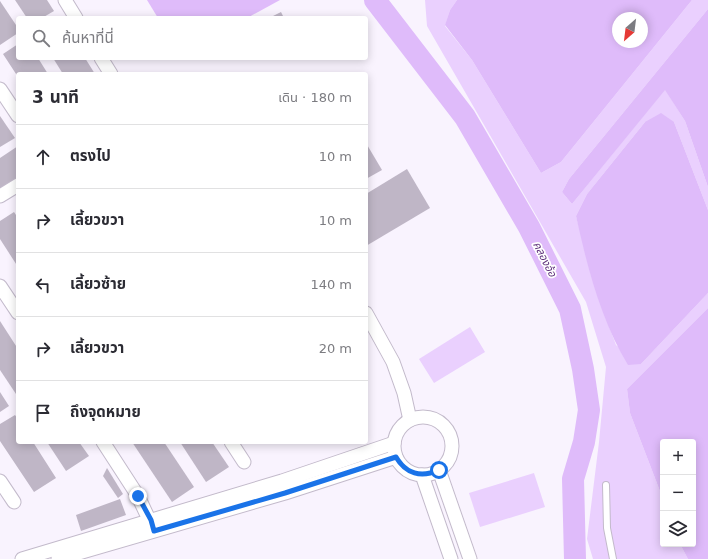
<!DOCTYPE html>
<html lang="th">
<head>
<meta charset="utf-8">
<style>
  :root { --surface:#fff; --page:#f7f7f7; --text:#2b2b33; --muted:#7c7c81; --line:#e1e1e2 }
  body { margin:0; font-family:"DejaVu Sans","Noto Sans Thai",sans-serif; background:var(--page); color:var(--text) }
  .controls { position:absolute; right:12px; bottom:12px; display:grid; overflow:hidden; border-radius:4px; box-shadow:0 2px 10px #0003 }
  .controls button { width:36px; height:36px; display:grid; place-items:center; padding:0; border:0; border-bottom:1px solid var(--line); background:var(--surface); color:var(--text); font:20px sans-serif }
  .compass { position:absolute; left:612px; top:12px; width:36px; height:36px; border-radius:50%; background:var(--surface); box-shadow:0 2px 10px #0003; rotate:208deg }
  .stop { position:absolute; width:12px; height:12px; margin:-9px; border:3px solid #1a73e8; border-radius:50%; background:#fff }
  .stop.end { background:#1a73e8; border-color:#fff; box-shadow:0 1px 4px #0008 }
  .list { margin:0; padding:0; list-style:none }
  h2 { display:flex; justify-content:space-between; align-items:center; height:52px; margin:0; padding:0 16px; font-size:17px }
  h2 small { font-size:13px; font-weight:400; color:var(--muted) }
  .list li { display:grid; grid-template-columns:26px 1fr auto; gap:12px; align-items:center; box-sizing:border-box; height:64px; padding:0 16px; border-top:1px solid var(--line) }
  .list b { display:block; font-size:15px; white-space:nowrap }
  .list em { font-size:13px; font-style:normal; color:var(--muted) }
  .icon { flex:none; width:22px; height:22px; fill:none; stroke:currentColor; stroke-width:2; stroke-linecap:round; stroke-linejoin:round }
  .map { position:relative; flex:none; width:708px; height:559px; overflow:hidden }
  .search { position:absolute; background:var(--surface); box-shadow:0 2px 10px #0003; left:16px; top:16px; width:352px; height:44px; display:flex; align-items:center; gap:10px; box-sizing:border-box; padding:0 14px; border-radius:4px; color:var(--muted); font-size:15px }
  .panel { position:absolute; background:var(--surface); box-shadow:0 2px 10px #0003; left:16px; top:72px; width:352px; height:372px; border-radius:4px }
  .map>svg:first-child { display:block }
  .green { fill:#ead0fe }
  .water { fill:#dfbbfa; fill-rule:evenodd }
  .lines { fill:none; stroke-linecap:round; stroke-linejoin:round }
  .river { stroke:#dfbbfa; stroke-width:22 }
  .building { fill:#bfb6c6 }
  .service-casing { stroke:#c3bacb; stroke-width:8 }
  .minor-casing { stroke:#c3bacb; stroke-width:15 }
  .service { stroke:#fff; stroke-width:6 }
  .minor { stroke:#fff; stroke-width:13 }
  .route { stroke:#1a73e8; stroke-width:5 }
  .labels { text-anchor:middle; stroke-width:3.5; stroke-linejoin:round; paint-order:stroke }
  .water-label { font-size:11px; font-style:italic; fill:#5f337c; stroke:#fff }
</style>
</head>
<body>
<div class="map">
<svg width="708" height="559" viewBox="0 0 708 559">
  <rect width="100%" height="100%" fill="#f9f3fe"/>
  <g class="green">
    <path d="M425,0H457L450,10L445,26L472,60L541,173L561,162L692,0H708V9L569,179L562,192L572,204L665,89L685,121L708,187V210L674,122H645L587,194L576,216L599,300L616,345L641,364L708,293V308L627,389L630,413L663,499V544H680L688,559H593L587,539L599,442L606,367L586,302L427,26Z"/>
    <path d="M470,327L485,352L434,383L419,359Z"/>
    <path d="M534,473L545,507L480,527L469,493Z"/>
  </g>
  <g class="water">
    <path d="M147,0H280L247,18H158Z"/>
    <path d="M457,0H692L561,162L541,173L472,60L445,25L450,10ZM618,18H642V42H618Z"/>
    <path d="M708,9V187L685,121L665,90L572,204L562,192L569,179Z"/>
    <path d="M661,113L674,122L708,210V293L641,364L628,365C601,321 587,266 576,216L587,194L645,122Z"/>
    <path d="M708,308V559H688L680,544H693V442H663V499L630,413L627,389Z"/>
  </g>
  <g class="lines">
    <path class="river" d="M375,0L465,117L529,227L570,309L583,369L589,410L584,442L573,479L575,559"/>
  </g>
  <g class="building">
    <path d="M15,0H47L54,11L42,18H27Z"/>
    <path d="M0,1L18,28V33L0,45Z"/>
    <path d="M281,12L284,18H269Z"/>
    <path d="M18,44V58H38L48,74H18V77L3,54Z"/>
    <path d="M53,58H85L95,74H63Z"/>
    <path d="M0,116L15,138L0,147Z"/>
    <path d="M366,143L382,170L366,179Z"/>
    <path d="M18,146V178L0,190V158Z"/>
    <path d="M407,169L430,208L366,246V194Z"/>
    <path d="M14,212L18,218V267L0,239V221Z"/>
    <path d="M0,321L18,349V397L0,370Z"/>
    <path d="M0,392L9,406L0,412Z"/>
    <path d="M15,415L18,419V442H33L56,478L34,492L0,441V424Z"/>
    <path d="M47,442H79L89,456L66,471Z"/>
    <path d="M132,442H164L194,487L172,502Z"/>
    <path d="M180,442H212L229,467L206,482Z"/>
    <path d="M107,468L123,494L118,498L103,476Z"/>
    <path d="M120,499L126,515L81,531L76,515Z"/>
  </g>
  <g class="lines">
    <defs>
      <path id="service" d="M606,485L607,528L613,559"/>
      <g id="minor">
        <path d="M65,0L76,18"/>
        <path d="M101,58L111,74"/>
        <path d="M0,89L18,116"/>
        <path d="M0,196L18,185"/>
        <path d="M0,286L18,313"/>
        <path d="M366,313L393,362L404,393L410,420"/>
        <circle cx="423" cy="446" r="29"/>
        <path d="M103,442L138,496L153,528"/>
        <path d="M231,442L244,462"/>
        <path d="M439,470L470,559"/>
        <path d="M422,475L451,559"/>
        <path d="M0,481L14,502"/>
        <path d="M22,559L282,481L394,443"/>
        <path d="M58,559L285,493L396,457"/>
      </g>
    </defs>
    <use href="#service" class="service-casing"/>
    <use href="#minor" class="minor-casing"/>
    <use href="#service" class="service"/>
    <use href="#minor" class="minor"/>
  </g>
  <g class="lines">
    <path class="route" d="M138,496L151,520L154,531L285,493L396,457C406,474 421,478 439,470"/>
  </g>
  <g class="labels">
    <g class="water-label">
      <text transform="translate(545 259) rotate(63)" y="4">คลองอ้อ</text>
    </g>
  </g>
</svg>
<div class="controls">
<button>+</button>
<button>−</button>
<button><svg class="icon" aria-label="layers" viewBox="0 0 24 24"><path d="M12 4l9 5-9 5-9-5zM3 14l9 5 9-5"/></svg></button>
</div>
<svg class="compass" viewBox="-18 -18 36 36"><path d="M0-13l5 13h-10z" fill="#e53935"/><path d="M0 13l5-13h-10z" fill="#7c7c81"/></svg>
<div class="stop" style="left:439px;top:470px"></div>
<div class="stop end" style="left:138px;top:496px"></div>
<div class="search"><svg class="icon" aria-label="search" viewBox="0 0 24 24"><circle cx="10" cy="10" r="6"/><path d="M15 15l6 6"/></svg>ค้นหาที่นี่</div>
<section class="panel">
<h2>3 นาที<small>เดิน · 180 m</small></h2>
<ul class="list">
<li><svg class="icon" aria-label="ahead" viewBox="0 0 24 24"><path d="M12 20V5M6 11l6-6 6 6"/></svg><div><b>ตรงไป</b></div><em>10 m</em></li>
<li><svg class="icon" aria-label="right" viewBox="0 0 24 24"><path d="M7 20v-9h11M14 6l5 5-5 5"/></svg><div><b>เลี้ยวขวา</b></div><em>10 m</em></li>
<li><svg class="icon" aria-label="left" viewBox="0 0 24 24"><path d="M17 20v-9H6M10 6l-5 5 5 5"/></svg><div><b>เลี้ยวซ้าย</b></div><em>140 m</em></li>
<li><svg class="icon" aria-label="right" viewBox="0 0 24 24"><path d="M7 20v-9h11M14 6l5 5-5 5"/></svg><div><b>เลี้ยวขวา</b></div><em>20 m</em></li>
<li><svg class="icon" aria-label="arrive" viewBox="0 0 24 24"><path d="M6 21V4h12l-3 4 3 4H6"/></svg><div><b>ถึงจุดหมาย</b></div></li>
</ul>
</section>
</div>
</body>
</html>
